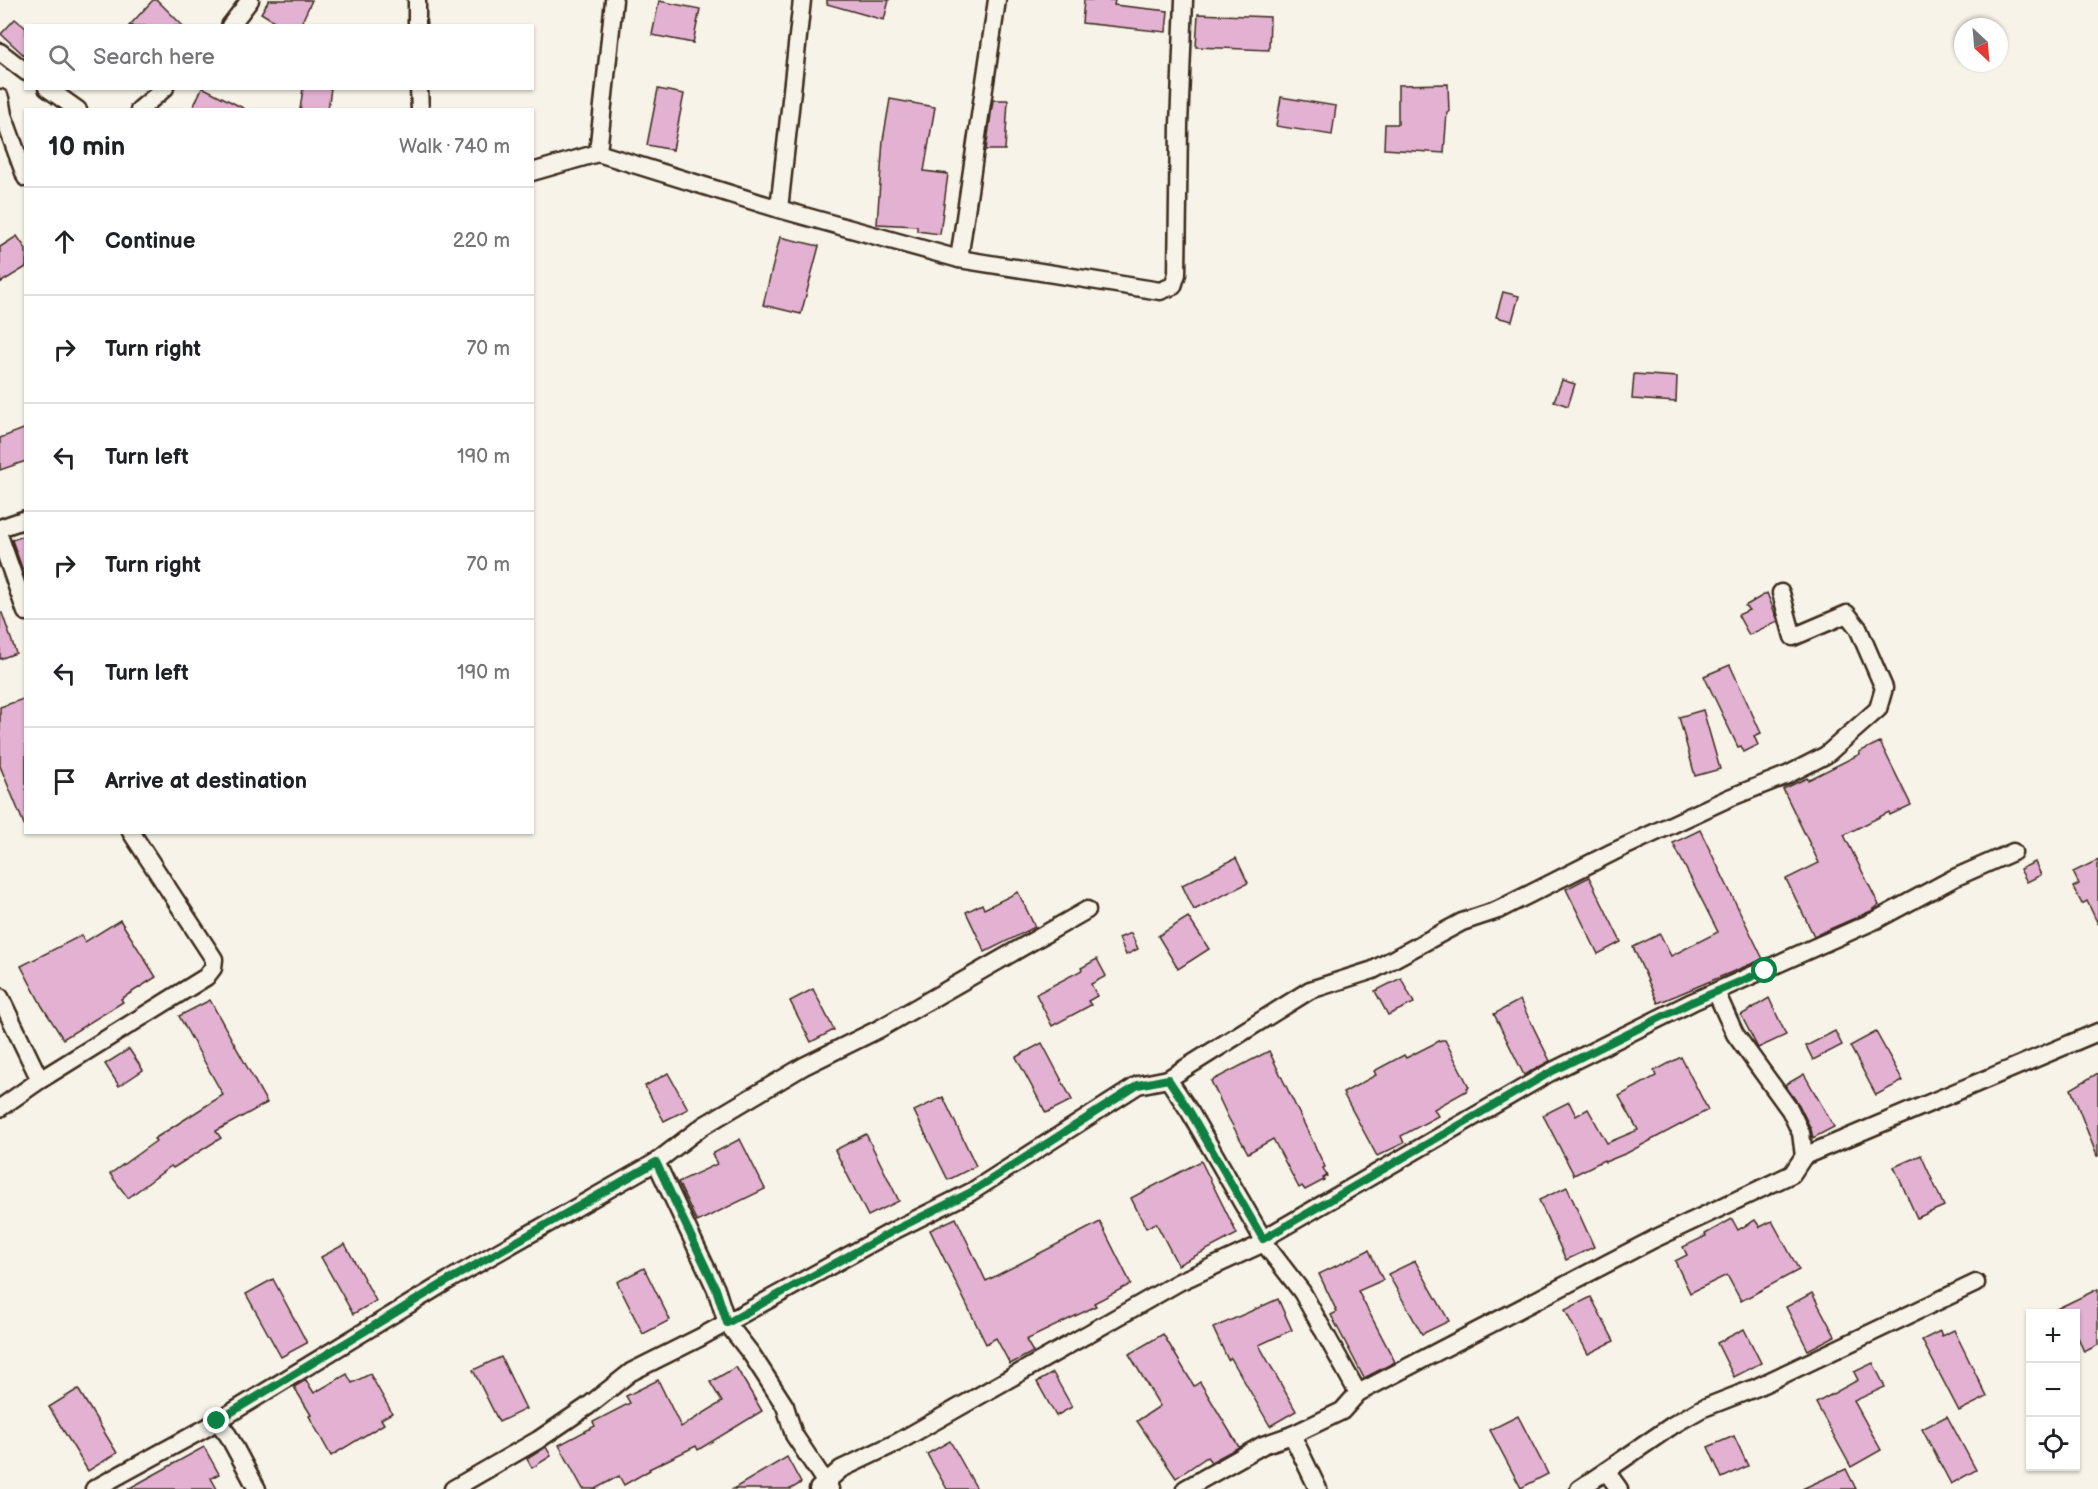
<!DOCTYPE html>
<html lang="en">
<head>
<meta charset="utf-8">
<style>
  :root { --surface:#fff; --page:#f2f2f2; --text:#202124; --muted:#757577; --line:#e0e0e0 }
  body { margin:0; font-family:"Balsamiq Sans",sans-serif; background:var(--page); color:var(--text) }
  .controls { position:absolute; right:18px; bottom:18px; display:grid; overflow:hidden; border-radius:0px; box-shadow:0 2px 4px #0004 }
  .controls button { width:54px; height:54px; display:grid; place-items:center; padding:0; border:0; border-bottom:2px solid var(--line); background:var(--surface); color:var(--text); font:30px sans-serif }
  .compass { position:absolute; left:1954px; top:18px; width:54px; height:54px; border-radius:50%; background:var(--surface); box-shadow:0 2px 4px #0004; rotate:154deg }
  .stop { position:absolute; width:18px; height:18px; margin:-14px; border:4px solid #0b8043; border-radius:50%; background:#fff }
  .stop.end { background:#0b8043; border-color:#fff; box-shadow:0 2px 6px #0008 }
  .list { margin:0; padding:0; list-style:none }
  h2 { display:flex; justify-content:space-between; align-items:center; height:78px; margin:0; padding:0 24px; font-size:26px }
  h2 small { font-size:20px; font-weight:400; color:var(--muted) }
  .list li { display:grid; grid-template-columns:39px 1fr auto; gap:18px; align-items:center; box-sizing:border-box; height:108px; padding:0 24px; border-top:2px solid var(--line) }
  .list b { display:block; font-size:22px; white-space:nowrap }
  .list em { font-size:20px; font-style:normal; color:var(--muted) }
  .icon { flex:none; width:33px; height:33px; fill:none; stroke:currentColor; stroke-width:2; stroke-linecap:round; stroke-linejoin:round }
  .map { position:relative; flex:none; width:2098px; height:1489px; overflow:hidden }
  .search { position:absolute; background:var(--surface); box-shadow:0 2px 4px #0004; left:24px; top:24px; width:510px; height:66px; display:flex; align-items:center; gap:15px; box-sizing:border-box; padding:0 21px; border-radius:0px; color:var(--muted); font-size:22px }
  .panel { position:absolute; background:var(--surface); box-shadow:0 2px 4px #0004; left:24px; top:108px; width:510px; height:726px; border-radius:0px }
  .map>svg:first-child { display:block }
  .building { fill:#e3b1d1; stroke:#3b2a1e; stroke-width:1.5 }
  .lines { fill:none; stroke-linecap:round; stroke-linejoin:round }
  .minor-casing { stroke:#3b2a1e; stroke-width:21 }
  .minor { stroke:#f7f3e8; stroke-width:16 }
  .route { stroke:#0b8043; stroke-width:8 }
</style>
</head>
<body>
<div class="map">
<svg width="2098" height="1489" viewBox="0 0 2098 1489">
  <rect width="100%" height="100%" fill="#f7f3e8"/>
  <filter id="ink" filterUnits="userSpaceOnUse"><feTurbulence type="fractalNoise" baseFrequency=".0167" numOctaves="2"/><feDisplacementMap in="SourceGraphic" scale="12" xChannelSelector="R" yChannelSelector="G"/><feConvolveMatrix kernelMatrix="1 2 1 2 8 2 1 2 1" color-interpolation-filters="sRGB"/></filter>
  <g filter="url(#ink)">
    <g class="building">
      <path d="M153,0H157L183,26H129Z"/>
      <path d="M269,0H312L300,26H282L261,13Z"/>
      <path d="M827,0H889L884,20L827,4Z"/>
      <path d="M1084,0H1115L1114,5L1168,11L1166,32L1082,23Z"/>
      <path d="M659,1L700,9L693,43L652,35Z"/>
      <path d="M1198,14L1270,17L1269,50L1196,47Z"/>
      <path d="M15,19L26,28V57L1,34Z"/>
      <path d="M1448,84L1449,112H1447L1444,153L1384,149L1385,124H1398V85Z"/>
      <path d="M202,88H204L247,110H192Z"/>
      <path d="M303,88H331L328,110H300Z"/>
      <path d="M658,89L684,94L673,150L647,145Z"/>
      <path d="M1281,97L1336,106L1332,135L1276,126Z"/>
      <path d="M890,99L935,107L924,171L948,174L940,234L917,231V226L877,224L883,140Z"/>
      <path d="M993,100H1008L1005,150H986Z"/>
      <path d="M17,236L26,249V267L0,283V247Z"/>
      <path d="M780,237L819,246L801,314L763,305Z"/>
      <path d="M1503,292L1519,296L1512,321L1496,317Z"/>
      <path d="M1634,374L1677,377L1676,402L1632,399Z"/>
      <path d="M1562,380L1575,384L1568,406L1554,401Z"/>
      <path d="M26,428V461L0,470V438Z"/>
      <path d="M26,535V579L12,540Z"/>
      <path d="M1767,593L1778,621L1749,635L1738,615L1749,610L1745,606Z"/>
      <path d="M0,613H2L16,653L0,659Z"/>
      <path d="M1730,665L1761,733L1754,736L1758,745L1744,752L1741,746L1738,747L1704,676Z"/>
      <path d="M26,698V829L0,766V707Z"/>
      <path d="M1703,710L1720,769L1695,776L1679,717Z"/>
      <path d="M1880,742L1911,805L1890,815L1889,812L1844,835L1879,905L1871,911L1814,936L1786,879L1819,863L1783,789L1807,778L1808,780L1860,754L1859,752Z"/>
      <path d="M1700,830L1763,959L1658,1003L1633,947L1660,934L1671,956L1718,932L1673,843Z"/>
      <path d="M1236,858L1248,883L1194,910L1182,885Z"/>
      <path d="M2098,860V924L2087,901L2082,904L2073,887L2079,884L2073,872Z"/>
      <path d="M2035,862L2041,875L2027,882L2020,869Z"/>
      <path d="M1589,877L1621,942L1598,954L1566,889Z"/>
      <path d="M1018,892L1035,927L985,952L966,912L982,904L984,909Z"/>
      <path d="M1188,917L1209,949L1178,969L1158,936Z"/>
      <path d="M120,920L156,977L121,999L123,1002L63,1039L42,1006L21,966L82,935L85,942Z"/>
      <path d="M1131,933L1138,949L1126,955L1119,938Z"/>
      <path d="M1097,959L1106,976L1091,984L1097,996L1088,1001L1091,1005L1052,1026L1036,994L1082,970L1081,968Z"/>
      <path d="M1401,978L1414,1003L1388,1015L1375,991Z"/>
      <path d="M813,989L834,1030L811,1042L790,1001Z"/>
      <path d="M1769,998L1786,1035L1758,1048L1741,1015Z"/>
      <path d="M210,1000L267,1103L216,1131L221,1138L173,1168L171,1166L128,1198L110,1174L156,1141L154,1139L223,1095L179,1016Z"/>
      <path d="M1520,1000L1550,1061L1524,1075L1494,1014Z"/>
      <path d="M1835,1031L1842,1045L1813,1060L1806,1046Z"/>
      <path d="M1876,1032L1903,1081L1876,1095L1850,1046Z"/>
      <path d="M1441,1040H1445L1469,1087L1467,1088L1468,1090L1434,1109L1438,1116L1401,1136L1404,1143L1377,1156L1343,1093L1376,1075L1374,1071L1404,1055L1406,1058Z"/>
      <path d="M1042,1043L1072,1100L1046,1113L1016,1057Z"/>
      <path d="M129,1049L143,1070L119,1086L105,1064Z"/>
      <path d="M1269,1051L1325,1167L1323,1168L1327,1176L1323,1178L1324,1180L1305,1190L1302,1186L1299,1188L1273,1139L1248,1153L1229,1119L1211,1081Z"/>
      <path d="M1681,1057L1708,1110L1627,1153L1605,1162L1604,1160L1574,1175L1543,1115L1569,1102L1576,1116L1588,1109L1607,1143L1638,1130L1619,1096L1656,1076L1654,1071Z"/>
      <path d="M668,1073L688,1109L664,1121L645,1086Z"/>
      <path d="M2098,1073V1156H2097L2071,1089Z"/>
      <path d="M1804,1074L1834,1127L1813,1138L1811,1129L1799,1105L1785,1085Z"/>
      <path d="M943,1097L976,1166L948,1180L914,1111Z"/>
      <path d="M866,1134L899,1201L868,1216L835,1150Z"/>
      <path d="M740,1139L765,1189L697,1222L678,1182L717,1164L712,1154Z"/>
      <path d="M1921,1155L1944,1206L1917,1218L1894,1167Z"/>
      <path d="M1201,1161L1237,1234L1178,1265L1156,1223L1146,1228L1131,1198Z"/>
      <path d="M1567,1187L1594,1247L1566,1260L1539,1200Z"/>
      <path d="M956,1218L986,1281L1100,1222L1131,1284L1094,1303L1096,1306L1026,1340L1033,1352L1010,1364L996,1338L986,1344L930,1230Z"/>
      <path d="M1732,1219L1738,1230L1755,1220L1760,1227L1772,1221L1799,1270L1741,1301L1727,1275L1690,1293L1675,1261L1687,1255L1683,1247L1706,1236L1705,1234Z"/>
      <path d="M345,1244L376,1301L353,1314L321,1257Z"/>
      <path d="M1369,1250L1383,1280L1358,1291L1395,1362L1364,1378L1331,1315L1337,1312L1319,1274Z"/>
      <path d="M1415,1261L1449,1321L1422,1334L1388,1274Z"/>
      <path d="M644,1268L670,1320L643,1334L617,1282Z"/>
      <path d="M273,1279L307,1343L281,1357L246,1294Z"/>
      <path d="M2098,1289V1345L2084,1352L2076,1332V1314H2046Z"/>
      <path d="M1812,1293L1835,1336L1808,1350L1786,1307Z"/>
      <path d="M1591,1297L1614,1341L1588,1354L1565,1310Z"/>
      <path d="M1278,1299L1292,1330L1259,1345L1296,1411L1270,1426L1231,1358L1228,1360L1213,1328Z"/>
      <path d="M1744,1329L1761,1363L1734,1377L1717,1343Z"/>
      <path d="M1954,1330L1987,1397L1959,1411L1922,1340L1940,1331L1942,1336Z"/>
      <path d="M1163,1334L1194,1386L1200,1382L1239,1447L1211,1462L1207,1457L1176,1478L1137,1421L1160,1406L1129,1354Z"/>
      <path d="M501,1357L526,1409L499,1422L473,1370Z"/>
      <path d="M1873,1363L1885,1387L1854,1401L1881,1450L1851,1467L1816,1403L1858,1380L1854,1372Z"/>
      <path d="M736,1367L762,1411L698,1450L696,1446L649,1469L650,1470L624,1485L619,1476L595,1489H583L559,1445L595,1426L593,1422L630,1403L626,1396L658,1380L681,1427L722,1402L710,1382Z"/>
      <path d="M1053,1373L1072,1407L1056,1416L1037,1382Z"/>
      <path d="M347,1374L352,1383L370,1374L392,1413L381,1419L384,1424L331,1456L309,1416L311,1415L294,1387L306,1380L314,1393Z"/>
      <path d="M78,1389L117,1453L88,1471L49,1407Z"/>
      <path d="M1518,1416L1548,1474L1521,1488L1490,1430Z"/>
      <path d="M1947,1416L1976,1470L1951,1484L1922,1429Z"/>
      <path d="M1734,1436L1748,1466L1722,1478L1708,1447Z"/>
      <path d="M950,1441L977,1489H947L927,1454Z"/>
      <path d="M204,1447L219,1474L211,1478L217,1489H128Z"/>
      <path d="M546,1447L551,1456L532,1468L527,1459Z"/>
      <path d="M787,1457L801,1483L791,1489H733Z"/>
      <path d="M1846,1469L1856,1489H1802Z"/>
    </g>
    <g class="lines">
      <defs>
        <g id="minor">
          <path d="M417,0V26"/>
          <path d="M614,0L598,153L779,209L959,259L1160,291L1173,286L1177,274L1179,125L1184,0"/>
          <path d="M230,26L250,0"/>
          <path d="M0,52L26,72"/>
          <path d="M47,88L78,110"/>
          <path d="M419,88L420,110"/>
          <path d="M0,98L3,115L26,178"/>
          <path d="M139,110L165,88"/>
          <path d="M532,172L598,153"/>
          <path d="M779,209L802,0"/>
          <path d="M959,259L997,0"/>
          <path d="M0,528L26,519"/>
          <path d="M0,538L26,612"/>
          <path d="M1716,992L1735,1034L1790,1110L1801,1133L1804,1156"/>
          <path d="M0,997L40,1080"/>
          <path d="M0,1108L40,1080L206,977L213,968L214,959L131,832"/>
          <path d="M656,1162L716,1289L727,1323L752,1355L785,1406L794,1435L830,1489"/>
          <path d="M1263,1239L1190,1112L1168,1079L1310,990L1373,970L1462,922L1498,910L1613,852L1729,798L1787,775L1826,755L1878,709L1884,688L1858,628L1847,614L1793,637L1781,593"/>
          <path d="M1358,1393L1302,1292L1264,1243L1263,1239L1549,1073L1692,1002L1876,920L1954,878L2013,852"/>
          <path d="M217,1421L228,1435L257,1489"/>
          <path d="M1292,1435L1318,1489"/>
          <path d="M1606,1471L1673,1425L1701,1409L1755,1388L1976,1283"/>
          <path d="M94,1489L206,1428L449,1280L656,1162L703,1126L804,1066L879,1029L1087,910"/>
          <path d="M453,1489L538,1440L588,1406L631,1372L699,1338L895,1230L971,1192L1138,1085L1168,1079"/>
          <path d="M818,1489L841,1469L898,1442L1179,1282L1264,1243"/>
          <path d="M1185,1489L1263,1445L1292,1435L1342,1411L1358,1393L1654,1239L1792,1174L1804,1156L2098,1032"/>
          <path d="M1579,1489L1606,1471L1619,1489"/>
        </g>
      </defs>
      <use href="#minor" class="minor-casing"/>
      <use href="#minor" class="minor"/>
    </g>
  </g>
  <g class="lines" filter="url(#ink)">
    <path class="route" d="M217,1421L449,1280L656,1162L716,1289L727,1323L895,1230L971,1192L1138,1085L1168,1079L1190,1112L1263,1239L1549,1073L1692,1002L1765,971"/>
  </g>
</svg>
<div class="controls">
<button>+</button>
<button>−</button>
<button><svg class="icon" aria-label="locate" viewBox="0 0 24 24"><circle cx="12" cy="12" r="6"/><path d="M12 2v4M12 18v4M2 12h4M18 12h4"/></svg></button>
</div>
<svg class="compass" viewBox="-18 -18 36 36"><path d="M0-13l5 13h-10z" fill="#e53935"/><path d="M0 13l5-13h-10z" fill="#757577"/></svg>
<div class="stop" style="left:1765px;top:971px"></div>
<div class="stop end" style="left:217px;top:1421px"></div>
<div class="search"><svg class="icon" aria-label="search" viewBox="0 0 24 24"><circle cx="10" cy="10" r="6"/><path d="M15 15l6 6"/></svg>Search here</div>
<section class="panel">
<h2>10 min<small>Walk · 740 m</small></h2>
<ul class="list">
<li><svg class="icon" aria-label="ahead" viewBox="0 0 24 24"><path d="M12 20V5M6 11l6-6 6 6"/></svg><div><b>Continue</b></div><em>220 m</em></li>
<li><svg class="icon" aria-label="right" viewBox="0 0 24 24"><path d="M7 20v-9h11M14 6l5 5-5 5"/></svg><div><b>Turn right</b></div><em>70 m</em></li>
<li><svg class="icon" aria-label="left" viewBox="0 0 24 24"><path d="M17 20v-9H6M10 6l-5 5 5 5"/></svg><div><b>Turn left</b></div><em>190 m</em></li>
<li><svg class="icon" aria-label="right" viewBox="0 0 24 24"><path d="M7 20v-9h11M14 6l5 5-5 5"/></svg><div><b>Turn right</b></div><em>70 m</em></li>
<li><svg class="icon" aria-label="left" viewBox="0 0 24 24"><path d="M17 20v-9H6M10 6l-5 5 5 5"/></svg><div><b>Turn left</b></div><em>190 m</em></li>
<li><svg class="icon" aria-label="arrive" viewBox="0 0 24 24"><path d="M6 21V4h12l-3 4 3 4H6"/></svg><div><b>Arrive at destination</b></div></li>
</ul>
</section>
</div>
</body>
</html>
